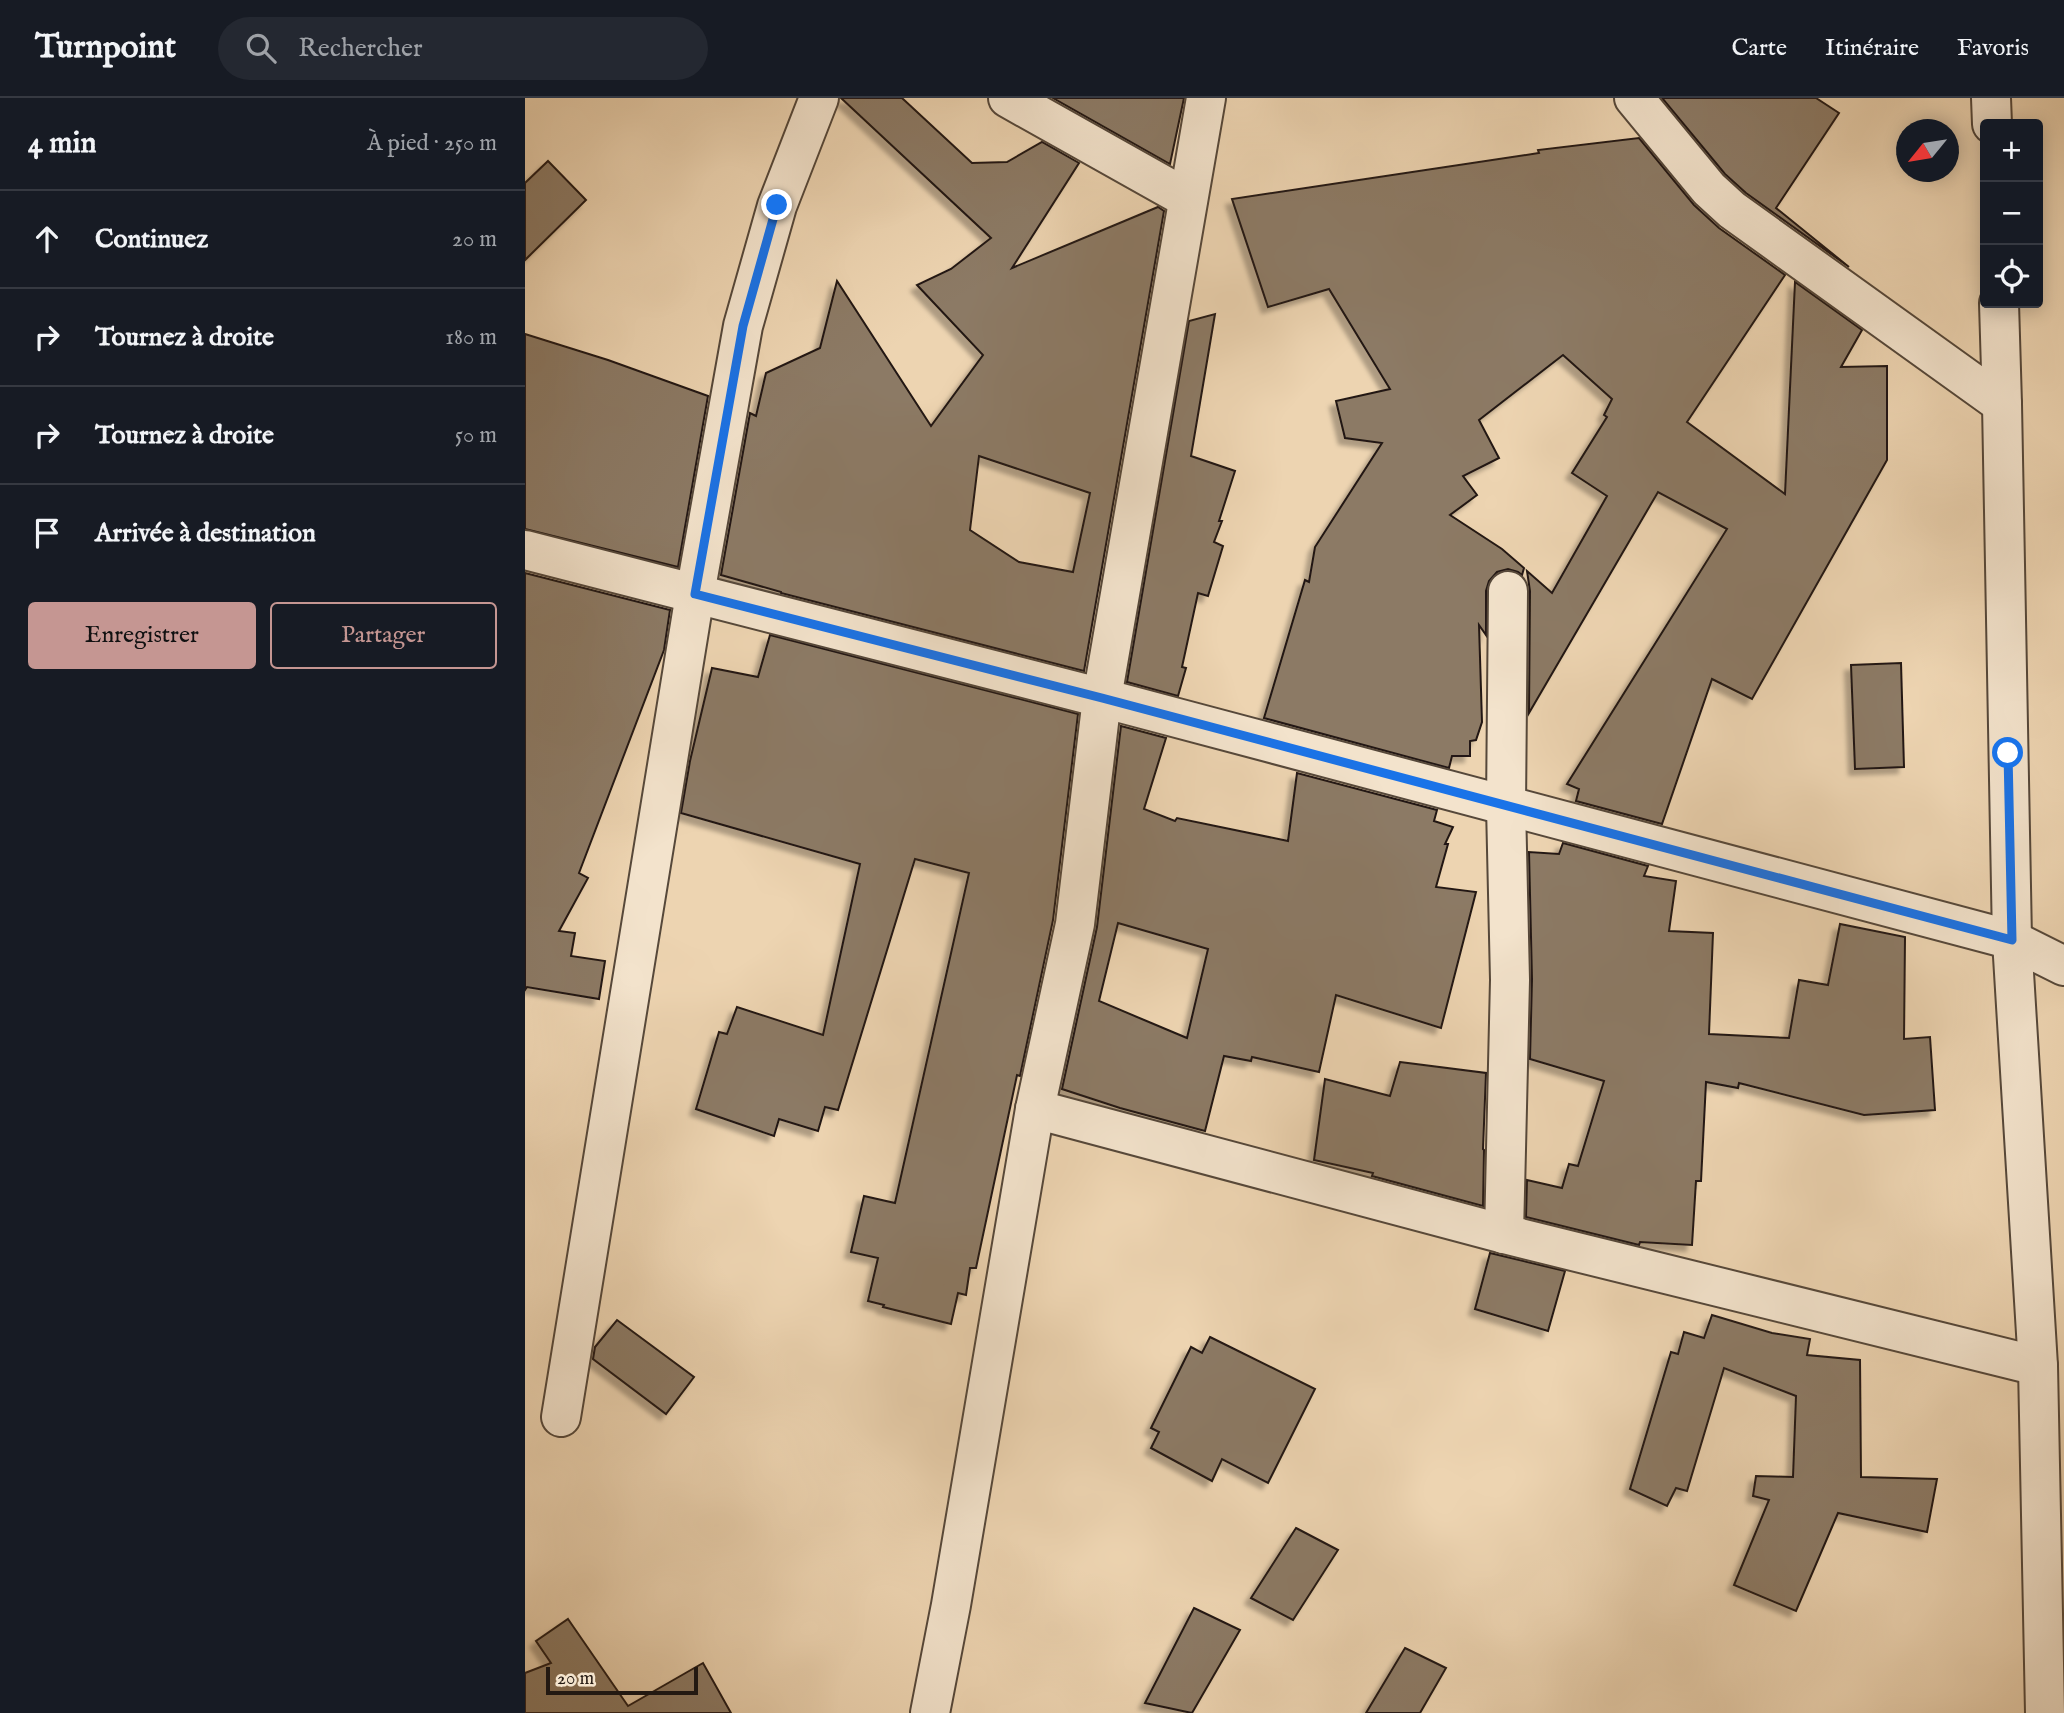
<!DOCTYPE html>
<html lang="fr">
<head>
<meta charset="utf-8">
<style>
  :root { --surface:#171b24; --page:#242831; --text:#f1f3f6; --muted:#9ea1a6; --line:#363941; --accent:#c59692 }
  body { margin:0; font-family:"IM FELL English",serif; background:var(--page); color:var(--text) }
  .controls { position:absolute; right:21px; top:21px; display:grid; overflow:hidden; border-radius:7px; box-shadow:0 4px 18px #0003 }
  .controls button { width:63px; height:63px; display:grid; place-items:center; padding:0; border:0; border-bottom:2px solid var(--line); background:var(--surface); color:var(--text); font:35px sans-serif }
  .compass { position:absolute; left:1371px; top:21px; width:63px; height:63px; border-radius:50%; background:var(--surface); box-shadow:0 4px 18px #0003; rotate:240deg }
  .scale { position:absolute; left:21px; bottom:18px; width:152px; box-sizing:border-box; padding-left:7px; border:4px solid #231912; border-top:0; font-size:19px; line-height:24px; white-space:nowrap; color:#231912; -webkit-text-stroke:5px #f3e3cc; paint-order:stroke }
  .stop { position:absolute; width:21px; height:21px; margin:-16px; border:5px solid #1a73e8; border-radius:50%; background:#fff }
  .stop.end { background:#1a73e8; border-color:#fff; box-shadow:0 2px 7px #0008 }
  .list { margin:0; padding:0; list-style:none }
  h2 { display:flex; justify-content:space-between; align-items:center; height:91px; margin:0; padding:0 28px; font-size:30px }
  h2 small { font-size:23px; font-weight:400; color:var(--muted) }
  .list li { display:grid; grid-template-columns:46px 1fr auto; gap:21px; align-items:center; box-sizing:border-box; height:98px; padding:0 28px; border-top:2px solid var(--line) }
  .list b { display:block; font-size:26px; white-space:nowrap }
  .list em { font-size:23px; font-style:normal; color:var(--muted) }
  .actions { display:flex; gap:14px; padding:21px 28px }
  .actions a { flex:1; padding:16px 0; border:2px solid var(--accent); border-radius:7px; text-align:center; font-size:24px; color:var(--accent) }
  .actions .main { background:var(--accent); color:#111 }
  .icon { flex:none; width:38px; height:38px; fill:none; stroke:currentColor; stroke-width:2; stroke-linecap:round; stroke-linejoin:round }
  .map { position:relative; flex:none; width:1539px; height:1615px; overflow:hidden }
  header { display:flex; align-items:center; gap:42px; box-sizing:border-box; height:98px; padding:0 35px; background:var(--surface); border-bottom:2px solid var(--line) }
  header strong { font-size:33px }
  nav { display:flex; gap:38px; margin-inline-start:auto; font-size:24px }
  .search { width:490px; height:63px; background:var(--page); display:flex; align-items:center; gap:18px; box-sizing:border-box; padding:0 24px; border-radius:38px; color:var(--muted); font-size:26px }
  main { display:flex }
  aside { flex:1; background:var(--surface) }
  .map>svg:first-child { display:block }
  .building { fill:#8c7a65; stroke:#231912; stroke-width:2; fill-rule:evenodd; filter:url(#shadow) }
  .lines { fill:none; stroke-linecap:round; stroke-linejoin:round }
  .minor-casing { stroke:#56483a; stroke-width:42 }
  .minor { stroke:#f3e3cc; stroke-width:38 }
  .route { stroke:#1a73e8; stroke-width:9 }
</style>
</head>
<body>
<header>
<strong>Turnpoint</strong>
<div class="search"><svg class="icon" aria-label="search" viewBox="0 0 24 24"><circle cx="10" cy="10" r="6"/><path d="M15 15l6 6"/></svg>Rechercher</div>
<nav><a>Carte</a><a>Itinéraire</a><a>Favoris</a></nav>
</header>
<main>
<aside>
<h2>4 min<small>À pied · 250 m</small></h2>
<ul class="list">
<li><svg class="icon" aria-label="ahead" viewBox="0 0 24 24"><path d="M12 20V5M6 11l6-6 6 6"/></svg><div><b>Continuez</b></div><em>20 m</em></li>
<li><svg class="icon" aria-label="right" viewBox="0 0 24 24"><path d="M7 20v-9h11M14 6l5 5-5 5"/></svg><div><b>Tournez à droite</b></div><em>180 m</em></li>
<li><svg class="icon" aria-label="right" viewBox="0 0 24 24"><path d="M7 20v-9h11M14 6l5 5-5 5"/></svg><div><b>Tournez à droite</b></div><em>50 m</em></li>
<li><svg class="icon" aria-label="arrive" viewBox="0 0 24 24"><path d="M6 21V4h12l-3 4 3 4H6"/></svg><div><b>Arrivée à destination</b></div></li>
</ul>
<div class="actions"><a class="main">Enregistrer</a><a>Partager</a></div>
</aside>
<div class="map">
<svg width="1539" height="1615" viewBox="0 0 1539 1615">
  <defs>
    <filter id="shadow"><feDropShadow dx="-6" dy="6" stdDeviation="2" flood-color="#0004"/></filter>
  </defs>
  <rect width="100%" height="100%" fill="#edd4b1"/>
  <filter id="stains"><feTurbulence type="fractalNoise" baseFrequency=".00286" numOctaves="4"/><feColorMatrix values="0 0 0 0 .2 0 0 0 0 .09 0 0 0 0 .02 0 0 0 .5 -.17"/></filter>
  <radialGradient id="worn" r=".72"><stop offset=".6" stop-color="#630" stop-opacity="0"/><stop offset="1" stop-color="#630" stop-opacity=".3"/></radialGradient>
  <g class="building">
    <path d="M316,0H377L447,65L482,64L517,44L554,65L487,170L633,109L639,113L559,573L256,495V494L196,477L225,315L231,318L241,275L295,250L312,183L406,328L458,257L392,187L426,171L466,140ZM454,358L565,395L548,474L494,464L445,432Z"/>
    <path d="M528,0H659L645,66Z"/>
    <path d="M1137,0H1291L1314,15L1251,110L1324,169L1221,95L1200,76Z"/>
    <path d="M1114,40L1169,107L1194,130L1260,177L1162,324L1260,396L1270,184L1337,232L1316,269L1362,268V362L1227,601L1187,581L1137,726L1051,703L1054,691L1042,686L1202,431L1133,394L1004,615L1005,493L1002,473L1027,495L1082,398L1047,375L1082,319L1079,317L1087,301L1038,257L954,322L974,360L938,378L952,397L925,417L977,451L999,470L997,477L993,474L983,471L972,474L964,483L961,493V537L954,527L957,624L951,642L945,643V658H927L924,670L739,620L780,482L784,484L790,449L857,345L820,340L811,303L865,291L804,191L743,209L707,101L1014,55L1013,52Z"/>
    <path d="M23,63L61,102L0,162V85Z"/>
    <path d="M690,216L666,358L710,373L694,423H697L689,444L698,448L683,498L673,495L657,569L661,570L653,598L602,584L664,223Z"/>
    <path d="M0,236L83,262L183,298L153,469L0,431Z"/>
    <path d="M0,475L145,512L139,552L54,775L63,780L34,833L50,835L46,858L80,863L74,901L2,889L0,892Z"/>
    <path d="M245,537L553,616L528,822L495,978L492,977L451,1170H445L441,1197L433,1195L426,1226L358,1209L359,1207L343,1203L353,1160L326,1154L339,1098L370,1105L444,775L390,761L313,1012L300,1009L293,1033L254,1021L249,1038L171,1011L194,934L202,936L212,909L298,937L335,766L156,715L165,663L187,570L233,579Z"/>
    <path d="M1376,565L1379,669L1330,671L1326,567Z"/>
    <path d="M596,628L641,640L619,711L650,723L652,720L763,743L772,675L912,712L909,723L928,729L920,746H923L911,789L951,794L916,930L811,897L794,974L727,959L726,963L699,958L680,1033L595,1010L537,991L572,829ZM593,825L683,851L662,940L574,903Z"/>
    <path d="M1038,745L1123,768L1119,778L1151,783L1144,833L1188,835L1184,936L1264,940L1274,882L1303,887L1315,826L1380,839L1379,941L1405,939L1410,1012L1339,1017L1214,985L1213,990L1181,984L1176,1083H1171L1167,1147L1115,1144L1114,1147L1001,1119L1002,1082L1037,1090L1044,1066L1053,1068L1079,983L1005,961L1007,881L1004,754L1034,756Z"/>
    <path d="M875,964L961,975L958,1051L959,1052L958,1108L847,1078L848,1075L789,1062L800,981L865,998Z"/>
    <path d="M965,1155L1040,1173L1023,1233L950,1211Z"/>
    <path d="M1187,1217L1247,1235L1285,1241L1282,1257L1335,1262L1336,1379L1412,1381L1402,1434L1313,1415L1271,1513L1209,1487L1244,1402L1228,1398L1231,1378L1268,1379L1271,1298L1199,1270L1162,1393L1151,1390L1142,1408L1105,1391L1146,1254L1153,1256L1159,1234L1179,1240Z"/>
    <path d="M92,1222L169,1279L141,1316L68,1261L70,1249Z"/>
    <path d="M685,1239L790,1291L743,1385L697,1361L687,1383L626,1350L634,1334L626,1330L666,1249L677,1255Z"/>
    <path d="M771,1430L813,1452L768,1522L726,1500Z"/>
    <path d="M669,1510L715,1532L667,1615L620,1605Z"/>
    <path d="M43,1521L103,1608L178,1565L206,1615H0V1575L26,1565L11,1543Z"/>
    <path d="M880,1550L921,1570L895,1615H841Z"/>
  </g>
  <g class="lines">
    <defs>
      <g id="minor">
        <path d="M483,0L663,101"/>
        <path d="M1109,0L1184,91L1207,112L1477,306"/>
        <path d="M1466,0L1467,26"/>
        <path d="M1474,205L1477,306L1487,842L1513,1268L1520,1615"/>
        <path d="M0,452L577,600L1487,842L1539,868"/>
        <path d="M510,1011L979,1136L1513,1268"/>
        <path d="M979,1136L985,882L981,708L983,493"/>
        <path d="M36,1319L170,496L218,228L252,108L294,0"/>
        <path d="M405,1615L426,1507L510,1011L550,826L577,600L681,0"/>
      </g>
    </defs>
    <use href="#minor" class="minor-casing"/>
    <use href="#minor" class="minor"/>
  </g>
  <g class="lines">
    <path class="route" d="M252,107L218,228L170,496L577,600L1487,842L1483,655"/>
  </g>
  <rect width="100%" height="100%" filter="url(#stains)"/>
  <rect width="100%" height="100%" fill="url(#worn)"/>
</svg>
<div class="controls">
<button>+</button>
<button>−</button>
<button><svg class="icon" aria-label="locate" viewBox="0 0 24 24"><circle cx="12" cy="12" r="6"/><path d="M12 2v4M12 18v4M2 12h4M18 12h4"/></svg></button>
</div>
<svg class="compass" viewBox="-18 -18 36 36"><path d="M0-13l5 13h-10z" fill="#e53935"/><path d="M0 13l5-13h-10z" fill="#9ea1a6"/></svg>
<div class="scale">20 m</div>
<div class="stop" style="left:1483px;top:655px"></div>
<div class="stop end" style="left:252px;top:107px"></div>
</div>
</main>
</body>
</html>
